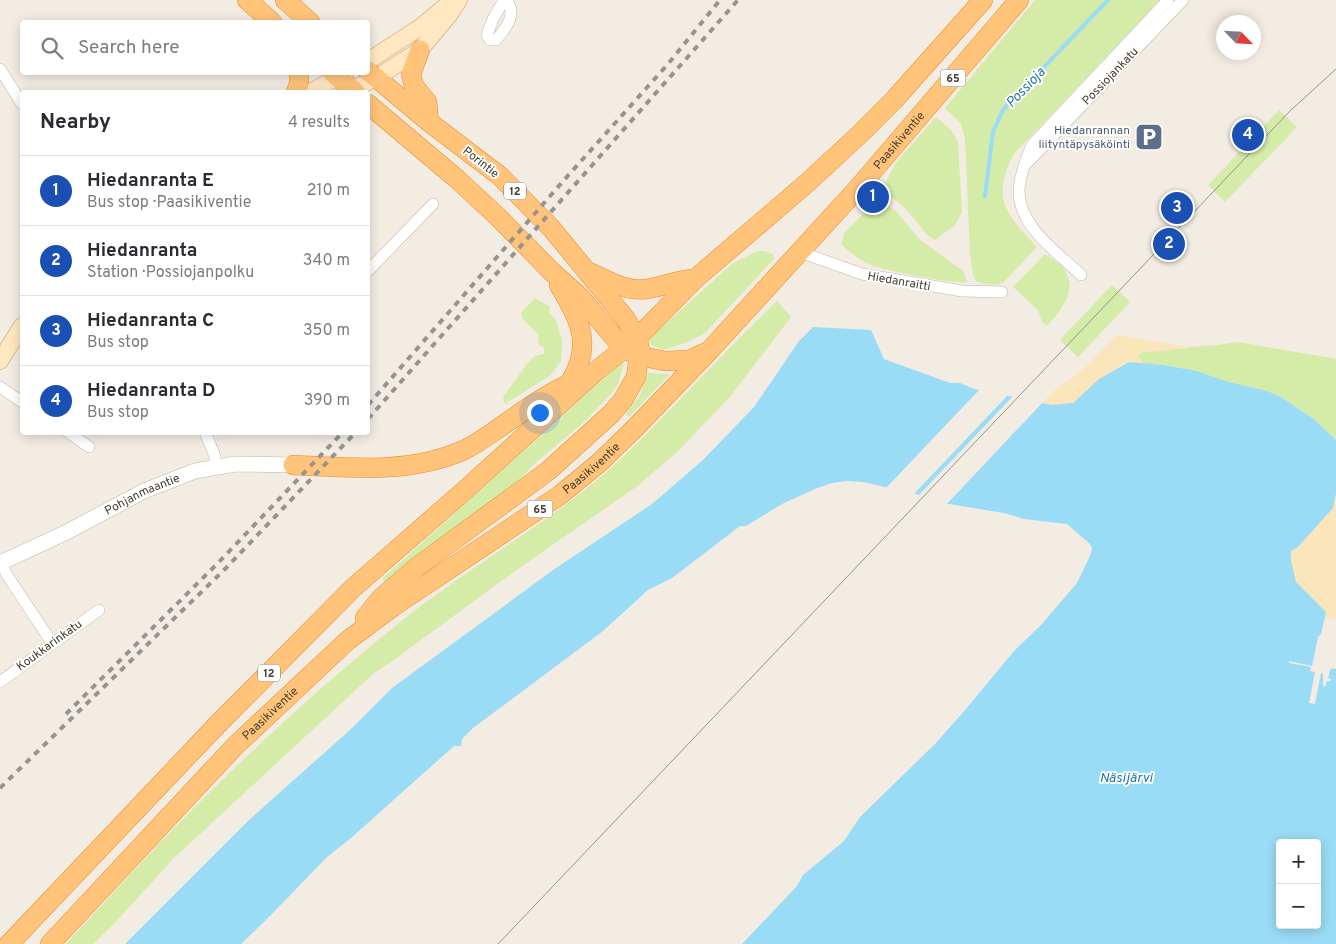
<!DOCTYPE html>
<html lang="en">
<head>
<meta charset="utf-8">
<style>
  :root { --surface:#fff; --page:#f2f2f3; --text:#2b2b33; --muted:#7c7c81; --line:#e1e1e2; --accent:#b45309 }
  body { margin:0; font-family:Overpass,sans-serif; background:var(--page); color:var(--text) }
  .controls { position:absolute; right:15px; bottom:15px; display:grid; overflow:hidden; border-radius:5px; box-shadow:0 2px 12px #0003 }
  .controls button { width:45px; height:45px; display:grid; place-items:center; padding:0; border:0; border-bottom:1px solid var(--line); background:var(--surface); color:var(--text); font:25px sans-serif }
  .compass { position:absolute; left:1216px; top:15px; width:45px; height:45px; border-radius:50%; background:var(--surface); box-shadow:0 2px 12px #0003; rotate:115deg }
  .you { position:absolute; left:539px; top:412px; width:18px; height:18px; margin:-12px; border:4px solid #fff; border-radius:50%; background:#1a73e8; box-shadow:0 0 0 8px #1a73e833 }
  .badge { display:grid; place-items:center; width:32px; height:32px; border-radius:50%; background:var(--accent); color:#fff; font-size:16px; font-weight:700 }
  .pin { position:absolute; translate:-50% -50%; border:2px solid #fff; box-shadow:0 1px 5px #0006 }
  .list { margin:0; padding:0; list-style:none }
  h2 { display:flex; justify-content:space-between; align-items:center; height:65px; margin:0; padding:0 20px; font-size:21px }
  h2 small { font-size:16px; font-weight:400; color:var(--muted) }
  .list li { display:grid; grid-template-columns:32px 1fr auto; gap:15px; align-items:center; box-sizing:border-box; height:70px; padding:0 20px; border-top:1px solid var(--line) }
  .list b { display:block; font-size:19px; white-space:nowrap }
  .list p { margin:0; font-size:16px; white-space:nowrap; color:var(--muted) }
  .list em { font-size:16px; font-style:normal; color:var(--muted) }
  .icon { flex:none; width:28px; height:28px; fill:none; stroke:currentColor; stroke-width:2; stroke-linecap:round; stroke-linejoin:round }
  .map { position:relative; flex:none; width:1336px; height:944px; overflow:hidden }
  .search { position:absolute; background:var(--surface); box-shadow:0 2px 12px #0003; left:20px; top:20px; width:350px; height:55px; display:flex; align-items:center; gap:12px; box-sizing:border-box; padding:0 18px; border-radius:5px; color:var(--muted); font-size:19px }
  .panel { position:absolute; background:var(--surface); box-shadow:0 2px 12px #0003; left:20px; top:90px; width:350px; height:345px; border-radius:5px }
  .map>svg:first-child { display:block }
  .green { fill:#d5eba8 }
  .sand { fill:#fbe6bb }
  .water { fill:#9adbf5; fill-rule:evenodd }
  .pier { fill:#f3ece3 }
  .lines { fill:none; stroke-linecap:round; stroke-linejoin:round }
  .stream { stroke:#9adbf5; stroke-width:4 }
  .minor-casing { stroke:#c2b5a8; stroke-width:12 }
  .tertiary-casing { stroke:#c2b5a8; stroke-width:16 }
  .secondary-casing { stroke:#dabe91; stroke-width:18 }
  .trunk-casing { stroke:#e88a27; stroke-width:20 }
  .minor { stroke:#fff; stroke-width:11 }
  .tertiary { stroke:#fff; stroke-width:15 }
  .secondary { stroke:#ffe8c1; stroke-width:16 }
  .trunk { stroke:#ffc479; stroke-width:19 }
  .tram { stroke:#949494; stroke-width:1 }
  .rail { stroke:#949494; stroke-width:4; stroke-dasharray:6 6; stroke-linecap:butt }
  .labels { text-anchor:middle; stroke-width:4; stroke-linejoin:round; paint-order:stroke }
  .shield { fill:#fff; stroke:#7d7670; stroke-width:1 }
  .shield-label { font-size:11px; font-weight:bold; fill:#453c33 }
  .street-label { font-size:12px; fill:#453c33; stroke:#fff }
  .service-label { font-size:12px; fill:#4e5e75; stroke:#fff; text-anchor:end }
  .water-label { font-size:14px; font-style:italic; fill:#227a9f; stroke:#fff }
</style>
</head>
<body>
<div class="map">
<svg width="1336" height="944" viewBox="0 0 1336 944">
  <rect width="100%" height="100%" fill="#f3ece3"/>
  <g class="green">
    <path d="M1035,0H1160L1013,155C991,200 1006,214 1037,247L1003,283C994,286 984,285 976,281L973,274L970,254L965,139L961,124L945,108Z"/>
    <path d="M1279,110L1297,127L1225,202L1208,185Z"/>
    <path d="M936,117L951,130L958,142L962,212L955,225L935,240C922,233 920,224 910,214C902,204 893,197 881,192L895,164Z"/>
    <path d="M878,199L896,211L919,239L963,271L967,282C951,284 880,270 866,263C857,258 849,251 841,244L845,232Z"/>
    <path d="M757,251H764L773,254L774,259L705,333L690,341L667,349L663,350L651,345L649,341L652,336L732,264Z"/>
    <path d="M1045,254C1051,259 1060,263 1064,269C1079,289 1060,312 1047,326L1042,322L1038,310L1013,287Z"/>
    <path d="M1112,285L1130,302L1078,357L1060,340Z"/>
    <path d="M535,298L550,307L549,312L556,321L562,340L561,361L551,375L505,404L503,397L527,364L535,356L544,354V348L539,345L538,334L523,319L521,313Z"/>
    <path d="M777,301L791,317L729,398L676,453L636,487L515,571L391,662L374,673L174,858L112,926L93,944H66C113,893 159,842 209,793C270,733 333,676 400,622C465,570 539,529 603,475C633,449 661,419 689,390C718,360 747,330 777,301Z"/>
    <path d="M1238,342L1336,359V440L1315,420L1281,397L1267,391L1225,381L1197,371L1164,365L1144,364L1139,359L1138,356L1143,352C1154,352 1163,349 1174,348C1196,346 1217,346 1238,342Z"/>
    <path d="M621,363L624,364L618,384L611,394L585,421L534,464L513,486L426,549L386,583L382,579Z"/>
    <path d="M648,373L670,374L629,417L626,414L641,393Z"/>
  </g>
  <g class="sand">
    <path d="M1117,335L1193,348C1176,348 1160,352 1143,352L1138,356L1144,364L1129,362L1122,365L1099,379L1072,403L1052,405L1043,402L1055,390L1086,367Z"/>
    <path d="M1336,493V620L1325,617L1326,612L1296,582L1291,561V551L1298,547L1333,508Z"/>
  </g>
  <path class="water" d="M813,327L871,330L884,359L950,383H960L974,389L1052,405L1073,403L1099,379L1129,362L1164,365L1197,371L1225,381L1267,391L1281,397L1315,420L1336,440V493L1333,508L1298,547L1291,551V561L1296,582L1326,612L1325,617L1336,620V944H742L797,886L803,875L844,841L860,817L935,744L966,709L1014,651L1041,625L1077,583L1090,556L1092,548L1090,544L1067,524L1024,519L1004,513L943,503L916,494L863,482L847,481L832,483L815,489L782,504L746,526H740L672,578L648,590L603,631L473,728L462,739L461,746H454L351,838L327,857L268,918L241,944H125L250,819L350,730L392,688L556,568L652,504L703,460L754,407L799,341ZM1280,843H1317V925H1280Z"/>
  <g class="pier">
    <path d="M981,388L1010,393L912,496L885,489Z"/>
    <path d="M1015,394L1045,400L945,506L917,497Z"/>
    <path d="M1325,617L1336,620V669L1331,668L1328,678L1331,679V681H1327L1325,687L1323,686V674L1321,673L1315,704L1309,703L1315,672L1310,671L1311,667L1289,663V661L1312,666L1318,637L1321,634Z"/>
  </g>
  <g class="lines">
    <path class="stream" d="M985,196L993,132L1003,110L1108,0"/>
    <defs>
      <g id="minor">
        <path d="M504,0L493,19L487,35L490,40H496C506,28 518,14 506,0"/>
        <path d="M0,69L22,104"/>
        <path d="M1026,164L1183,0"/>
        <path d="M800,252L862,274L962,291L1002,292"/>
        <path d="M368,271L433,204"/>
        <path d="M1081,275C1057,252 1018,226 1019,190C1020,174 1026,159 1032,145L1168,0"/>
        <path d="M0,387L22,402"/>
        <path d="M68,432L89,447"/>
        <path d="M205,432L214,454L217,467"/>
        <path d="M1,562L7,575L52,643"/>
        <path d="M0,682L99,610"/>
      </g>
      <g id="tertiary">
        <path id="s1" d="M0,563L65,533L144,491L195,471L235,464L293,465"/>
      </g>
      <g id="secondary">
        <path d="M368,61L422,26L447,5"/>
        <path d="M311,92L346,72"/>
        <path d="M347,92L376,78L420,50L450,14L459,0"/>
        <path d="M0,361L22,326"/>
      </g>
      <g id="trunk">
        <path d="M247,0L272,22"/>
        <path d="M285,0L310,22"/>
        <path d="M420,50L411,74L414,86L427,102L429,122"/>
        <path d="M332,72L355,92"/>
        <path d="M296,92L299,84V72"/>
        <path d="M368,104L457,179L498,217L551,271L580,297L624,349L640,356L665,361L689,360L704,353"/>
        <path d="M591,273C607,280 627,292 646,289C663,287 678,279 695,279"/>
        <path d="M559,285C582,324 594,347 566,389"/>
        <path d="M293,465C350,468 410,474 464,450C475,445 486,437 496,430C522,412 548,392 578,380"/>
        <path d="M365,618L381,598L417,567L548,471L611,414L623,400L636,377L640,350L637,338L625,318L552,229L500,176L429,122L368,71"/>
        <path d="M9,944L217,725L353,588L464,491L595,372L637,338L695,279L807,183L860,134L894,100L983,0"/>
        <path id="s2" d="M50,944L235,746L347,641L394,606L560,495L599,463L635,428L710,350L859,187L1019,0"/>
      </g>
    </defs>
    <use href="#minor" class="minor-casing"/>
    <use href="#tertiary" class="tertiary-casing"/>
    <use href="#secondary" class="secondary-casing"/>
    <use href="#trunk" class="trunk-casing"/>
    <use href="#minor" class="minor"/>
    <use href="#tertiary" class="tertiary"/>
    <use href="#secondary" class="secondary"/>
    <use href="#trunk" class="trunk"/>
    <path class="tram" d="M498,944L1290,111L1336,69"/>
    <g class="rail">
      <path d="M368,405L565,179L668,64L720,0"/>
      <path d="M368,419L738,0"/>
      <path d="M66,714L218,563L343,432"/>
      <path d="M0,788L225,569L356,432"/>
    </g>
  </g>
  <defs>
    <symbol id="parking-square" viewBox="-11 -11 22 22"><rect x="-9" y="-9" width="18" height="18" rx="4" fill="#5c6f8a" stroke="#fff"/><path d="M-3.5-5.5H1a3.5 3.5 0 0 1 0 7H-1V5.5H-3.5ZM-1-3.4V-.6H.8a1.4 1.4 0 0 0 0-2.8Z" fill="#fff"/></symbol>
  </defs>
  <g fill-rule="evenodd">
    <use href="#parking-square" x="1133" y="121" width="32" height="32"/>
  </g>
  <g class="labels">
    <g class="shield">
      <rect x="940.5" y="69.5" width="25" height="17" rx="4"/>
      <rect x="504" y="182.5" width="22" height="17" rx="4"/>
      <rect x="527.5" y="500.5" width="25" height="17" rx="4"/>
      <rect x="258" y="664.5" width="22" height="17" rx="4"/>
    </g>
    <g class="shield-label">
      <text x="953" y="82">65</text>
      <text x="515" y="195">12</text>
      <text x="540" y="513">65</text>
      <text x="269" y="677">12</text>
    </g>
    <g class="street-label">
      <text transform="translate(1110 76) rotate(-46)" y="4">Possiojankatu</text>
      <text dy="4" stroke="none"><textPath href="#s2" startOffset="1174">Paasikiventie</textPath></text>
      <text transform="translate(481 162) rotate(38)" y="4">Porintie</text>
      <text transform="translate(899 281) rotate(10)" y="4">Hiedanraitti</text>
      <text dy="4" stroke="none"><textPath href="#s2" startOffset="724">Paasikiventie</textPath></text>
      <text dy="4" stroke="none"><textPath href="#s1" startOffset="158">Pohjanmaantie</textPath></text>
      <text transform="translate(49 645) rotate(-36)" y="4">Koukkarinkatu</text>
      <text dy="4" stroke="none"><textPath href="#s2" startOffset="319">Paasikiventie</textPath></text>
    </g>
    <g class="service-label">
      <text x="1130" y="134">Hiedanrannan<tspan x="1130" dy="14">liityntäpysäköinti</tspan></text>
    </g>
    <g class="water-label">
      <text transform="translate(1025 87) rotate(-46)" y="5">Possioja</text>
      <text x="1126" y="782">Näsijärvi</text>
    </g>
  </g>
</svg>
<div class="controls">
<button>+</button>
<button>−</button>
</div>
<svg class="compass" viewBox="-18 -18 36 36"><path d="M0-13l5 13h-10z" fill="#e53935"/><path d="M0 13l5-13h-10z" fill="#7c7c81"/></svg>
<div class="you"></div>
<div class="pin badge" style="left:873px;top:197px;background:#1a4fb4">1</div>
<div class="pin badge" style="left:1169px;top:244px;background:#1a4fb4">2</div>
<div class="pin badge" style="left:1177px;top:208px;background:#1a4fb4">3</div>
<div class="pin badge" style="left:1248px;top:135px;background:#1a4fb4">4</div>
<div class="search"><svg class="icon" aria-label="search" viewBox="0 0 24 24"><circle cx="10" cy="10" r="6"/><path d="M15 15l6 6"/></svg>Search here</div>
<section class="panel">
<h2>Nearby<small>4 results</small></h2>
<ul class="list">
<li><span class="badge" style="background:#1a4fb4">1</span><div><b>Hiedanranta E</b><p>Bus stop · Paasikiventie</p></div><em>210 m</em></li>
<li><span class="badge" style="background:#1a4fb4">2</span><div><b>Hiedanranta</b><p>Station · Possiojanpolku</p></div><em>340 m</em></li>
<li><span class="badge" style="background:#1a4fb4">3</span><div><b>Hiedanranta C</b><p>Bus stop</p></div><em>350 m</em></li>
<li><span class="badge" style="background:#1a4fb4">4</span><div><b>Hiedanranta D</b><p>Bus stop</p></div><em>390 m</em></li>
</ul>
</section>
</div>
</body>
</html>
